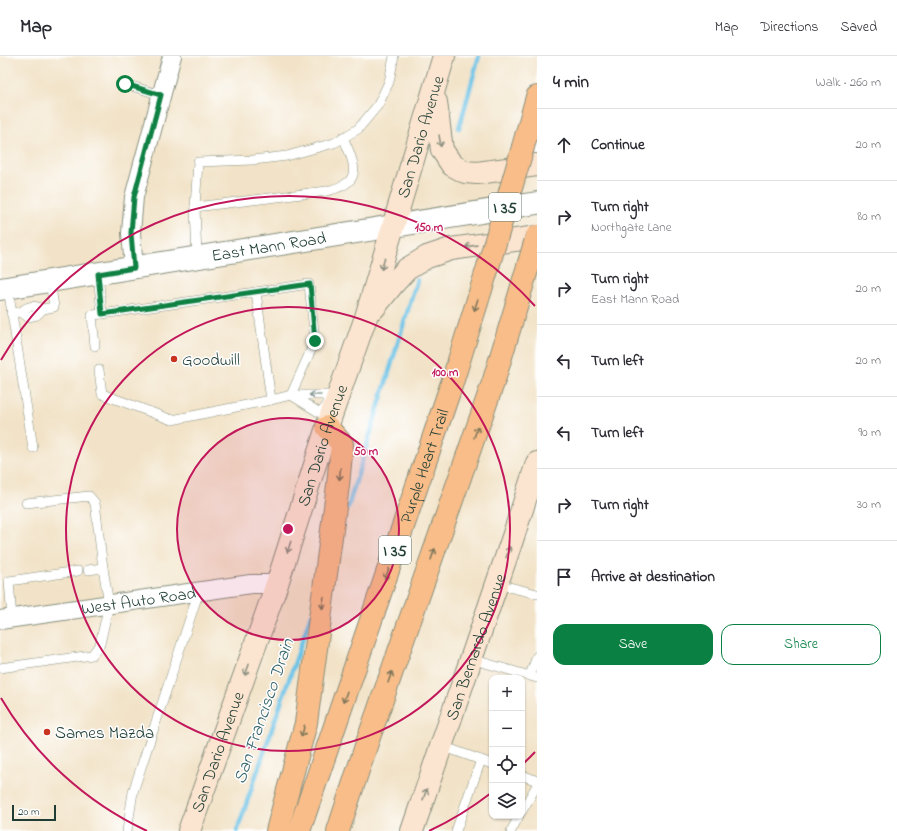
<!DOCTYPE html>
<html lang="en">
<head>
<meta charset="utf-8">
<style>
  :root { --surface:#fff; --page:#f2f2f3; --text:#2b2b33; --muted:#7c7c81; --line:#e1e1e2; --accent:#0b8043 }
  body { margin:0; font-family:"Indie Flower",sans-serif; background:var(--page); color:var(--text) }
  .controls { position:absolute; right:12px; bottom:12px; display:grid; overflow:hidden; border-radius:8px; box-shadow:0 1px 3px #0004 }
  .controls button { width:36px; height:36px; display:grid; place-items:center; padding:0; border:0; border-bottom:1px solid var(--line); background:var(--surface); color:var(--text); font:20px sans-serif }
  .scale { position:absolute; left:12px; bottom:10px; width:44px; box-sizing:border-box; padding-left:4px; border:2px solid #1f3d34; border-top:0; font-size:11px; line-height:14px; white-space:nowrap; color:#1f3d34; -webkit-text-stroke:3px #fff; paint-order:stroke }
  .stop { position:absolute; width:12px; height:12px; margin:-9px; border:3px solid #0b8043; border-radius:50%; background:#fff }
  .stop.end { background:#0b8043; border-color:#fff; box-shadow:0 1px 4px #0008 }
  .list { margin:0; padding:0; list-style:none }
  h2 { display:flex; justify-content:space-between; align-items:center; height:52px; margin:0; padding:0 16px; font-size:17px }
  h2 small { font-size:13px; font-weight:400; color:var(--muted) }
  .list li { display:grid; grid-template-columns:26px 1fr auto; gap:12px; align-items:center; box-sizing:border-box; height:72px; padding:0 16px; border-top:1px solid var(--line) }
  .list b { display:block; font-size:15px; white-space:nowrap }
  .list p { margin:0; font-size:13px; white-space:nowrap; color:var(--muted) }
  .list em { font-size:13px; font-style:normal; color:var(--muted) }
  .actions { display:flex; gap:8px; padding:12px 16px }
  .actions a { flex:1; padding:9px 0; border:1px solid var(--accent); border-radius:12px; text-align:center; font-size:14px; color:var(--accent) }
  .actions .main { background:var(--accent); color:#fff }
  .icon { flex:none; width:22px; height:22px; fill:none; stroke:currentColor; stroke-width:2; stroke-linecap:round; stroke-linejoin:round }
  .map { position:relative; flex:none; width:537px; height:775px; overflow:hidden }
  header { display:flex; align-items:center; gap:24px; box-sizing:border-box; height:56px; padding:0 20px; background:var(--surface); border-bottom:1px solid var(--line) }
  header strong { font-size:19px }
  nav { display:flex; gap:22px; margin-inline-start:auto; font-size:14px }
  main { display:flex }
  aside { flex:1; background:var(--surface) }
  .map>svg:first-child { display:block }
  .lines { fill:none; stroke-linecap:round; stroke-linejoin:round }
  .stream { stroke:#69c3e7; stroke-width:4.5 }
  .service-casing { stroke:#88907e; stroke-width:10 }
  .minor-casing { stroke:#88907e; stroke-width:20 }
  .tertiary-casing { stroke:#88907e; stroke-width:24 }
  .secondary-casing { stroke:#88907e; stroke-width:24 }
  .motorway-casing { stroke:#88907e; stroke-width:24 }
  .service { stroke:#fff; stroke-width:9 }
  .minor { stroke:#fff; stroke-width:18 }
  .tertiary { stroke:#fff; stroke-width:22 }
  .secondary { stroke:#fce5d0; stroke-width:22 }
  .motorway { stroke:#f8bd89; stroke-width:22 }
  .motorway-bridge-casing { stroke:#88907e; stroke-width:24; stroke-linecap:butt }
  .motorway-bridge { stroke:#f8bd89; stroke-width:22 }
  .oneway { stroke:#8e9182 }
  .oneway2 { stroke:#81775a }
  .oneway3 { stroke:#8f9e9a }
  .route { stroke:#0b8043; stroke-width:5 }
  .ring { fill:none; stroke:#c2185b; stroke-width:2 }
  .poi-dot { fill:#c8321e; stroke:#fff; stroke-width:1.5 }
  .labels { text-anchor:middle; stroke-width:3; stroke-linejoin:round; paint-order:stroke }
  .shield { fill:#fff; stroke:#627771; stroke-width:1 }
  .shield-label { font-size:16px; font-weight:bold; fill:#1f3d34 }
  .street-label { font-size:17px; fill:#1f3d34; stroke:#fff }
  .poi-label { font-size:17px; fill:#1f3d34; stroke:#fff; text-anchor:start }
  .water-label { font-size:18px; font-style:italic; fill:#35656a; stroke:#fff }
  .centre { fill:#c2185b; stroke:#fff; stroke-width:2 }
  .ring-label { font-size:12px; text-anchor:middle; font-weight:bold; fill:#c2185b; stroke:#fff; stroke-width:3; stroke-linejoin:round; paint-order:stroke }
</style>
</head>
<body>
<header>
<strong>Map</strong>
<nav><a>Map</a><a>Directions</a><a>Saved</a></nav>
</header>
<main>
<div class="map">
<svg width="537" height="775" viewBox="0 0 537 775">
  <rect width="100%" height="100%" fill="#fff"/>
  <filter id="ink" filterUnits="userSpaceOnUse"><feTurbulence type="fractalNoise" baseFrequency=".025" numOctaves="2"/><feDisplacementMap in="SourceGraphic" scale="8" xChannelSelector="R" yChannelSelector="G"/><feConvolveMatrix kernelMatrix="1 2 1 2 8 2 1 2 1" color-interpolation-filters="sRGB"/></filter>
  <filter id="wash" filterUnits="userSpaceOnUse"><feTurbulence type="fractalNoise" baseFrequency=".012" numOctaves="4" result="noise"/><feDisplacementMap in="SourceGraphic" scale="16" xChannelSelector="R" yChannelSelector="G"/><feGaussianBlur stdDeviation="0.9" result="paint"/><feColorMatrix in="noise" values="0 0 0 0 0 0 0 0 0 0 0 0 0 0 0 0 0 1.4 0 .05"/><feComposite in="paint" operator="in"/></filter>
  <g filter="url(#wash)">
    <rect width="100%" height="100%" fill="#f2e3c8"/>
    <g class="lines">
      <g class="stream">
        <path d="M459,72L479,0"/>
        <path d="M348,451L417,224"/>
        <path d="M237,775L311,559"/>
      </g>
    </g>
  </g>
  <g filter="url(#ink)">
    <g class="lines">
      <defs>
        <g id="service">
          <path d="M125,28L161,39"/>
          <path d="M195,151L327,135C334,133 343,131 348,126C361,116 348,94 343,81"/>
          <path d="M197,202L195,151L198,106L253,104L287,100L334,87L358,73L378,49L389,26L394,0"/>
          <path d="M98,218L102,258L256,236L271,344L291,339H327V350L320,357L291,339"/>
          <path d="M8,232L33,392"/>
          <path d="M256,236L309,228L315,285L291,339"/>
          <path d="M43,253L54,251L50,225"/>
          <path d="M11,257L21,256L28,261L37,259L43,253C34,249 28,249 21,256"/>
          <path d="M95,290L92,259L102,258"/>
          <path d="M99,314L102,338L172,364L271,344"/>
          <path d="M26,447L89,440L95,447L103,512"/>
          <path d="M497,528L537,538"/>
          <path d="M12,562L9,525L78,515"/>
          <path d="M471,603L537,622"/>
          <path d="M0,612L92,599L100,588L109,548L103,512L88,514"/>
          <path d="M530,619L537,600"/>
          <path d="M442,690L492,708"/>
          <path d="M522,719L537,725"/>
          <path d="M522,755L537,729"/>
          <path d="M127,775L133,736L199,535"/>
          <path d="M456,775L481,704"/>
          <path d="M511,775L519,760"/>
        </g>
        <g id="minor">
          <path d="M134,212L131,177L134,141L172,0"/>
          <path id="s1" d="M0,564L251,528H277"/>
        </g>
        <g id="tertiary">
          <path id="s2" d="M0,233L537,147"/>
        </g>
        <g id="secondary">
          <path d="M436,46L442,94L452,109L465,116L477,117L537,109"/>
          <path d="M374,252L394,227L407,213L427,201L451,193L537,181"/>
          <path id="s3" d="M189,775L277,528L327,371L366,261L444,0"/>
          <path id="s4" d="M412,775L512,484L537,407"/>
        </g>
        <g id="motorway">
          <path d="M523,91L537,41"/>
          <path d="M277,775L306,667L338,429L342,388L327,371"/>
          <path id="s5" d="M299,775L451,330L488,211"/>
          <path d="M338,775L368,684L494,324L529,207"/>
        </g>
      </defs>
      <use href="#service" class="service-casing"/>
      <use href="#minor" class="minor-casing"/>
      <use href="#tertiary" class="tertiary-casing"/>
      <use href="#secondary" class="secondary-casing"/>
      <use href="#motorway" class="motorway-casing"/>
      <use href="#service" class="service"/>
      <use href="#minor" class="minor"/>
      <use href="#tertiary" class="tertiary"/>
      <use href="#secondary" class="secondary"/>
      <use href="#motorway" class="motorway"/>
      <defs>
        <g id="motorway-bridge">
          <path d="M529,207L537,180"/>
          <path d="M488,211L523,91"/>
        </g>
      </defs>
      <use href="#motorway-bridge" class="motorway-bridge-casing"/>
      <use href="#motorway-bridge" class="motorway-bridge"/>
    </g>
    <defs><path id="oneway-shaft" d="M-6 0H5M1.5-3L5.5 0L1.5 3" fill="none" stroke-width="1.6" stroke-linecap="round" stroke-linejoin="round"/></defs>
    <g class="oneway">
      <use href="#oneway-shaft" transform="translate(440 85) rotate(81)"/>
      <use href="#oneway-shaft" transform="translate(471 190) rotate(172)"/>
      <use href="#oneway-shaft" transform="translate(383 208) rotate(107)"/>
      <use href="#oneway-shaft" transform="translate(289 491) rotate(108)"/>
      <use href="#oneway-shaft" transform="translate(508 496) rotate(-71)"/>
      <use href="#oneway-shaft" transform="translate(247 614) rotate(110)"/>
      <use href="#oneway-shaft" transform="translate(425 738) rotate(-71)"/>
    </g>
    <g class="oneway2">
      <use href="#oneway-shaft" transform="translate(476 249) rotate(107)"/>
      <use href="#oneway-shaft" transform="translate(476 376) rotate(-71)"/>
      <use href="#oneway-shaft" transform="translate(340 418) rotate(95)"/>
      <use href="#oneway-shaft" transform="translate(433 498) rotate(-71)"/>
      <use href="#oneway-shaft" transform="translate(387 518) rotate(109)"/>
      <use href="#oneway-shaft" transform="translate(323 547) rotate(98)"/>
      <use href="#oneway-shaft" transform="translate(390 621) rotate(-71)"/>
      <use href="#oneway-shaft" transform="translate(345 641) rotate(109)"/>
      <use href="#oneway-shaft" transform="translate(303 675) rotate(105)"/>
    </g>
    <use class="oneway3" href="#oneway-shaft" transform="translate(315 339) rotate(180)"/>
  </g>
  <g class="lines" filter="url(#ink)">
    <path class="route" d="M125,28L161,39L134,141L131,177L134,212L98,218L102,258L310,228L315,285"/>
  </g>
  <circle cx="288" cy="473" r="111" fill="#c2185b" fill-opacity=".12"/>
  <g class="ring">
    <circle cx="288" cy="473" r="111"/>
    <circle cx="288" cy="473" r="222"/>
    <path d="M535 696A333 333 0 0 1 523 708M491 737A333 333 0 0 1 429 775M147 775A333 333 0 0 1 1 642M1 304A333 333 0 0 1 535 250"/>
  </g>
  <g class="poi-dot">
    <circle cx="174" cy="303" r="4"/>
    <circle cx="47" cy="676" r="4"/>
  </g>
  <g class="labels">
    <g class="shield">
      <rect x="489" y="137" width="32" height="28" rx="3"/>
      <rect x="379" y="480" width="32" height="28" rx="3"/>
    </g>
    <g class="shield-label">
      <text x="505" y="157">I 35</text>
      <text x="395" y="500">I 35</text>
    </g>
    <g class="street-label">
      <text dy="6" stroke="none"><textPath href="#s3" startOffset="732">San Dario Avenue</textPath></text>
      <text dy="6" stroke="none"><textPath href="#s2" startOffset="272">East Mann Road</textPath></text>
      <text dy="6" stroke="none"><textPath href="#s3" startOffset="408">San Dario Avenue</textPath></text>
      <text dy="6" stroke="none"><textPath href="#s5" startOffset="386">Purple Heart Trail</textPath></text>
      <text dy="6" stroke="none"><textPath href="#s1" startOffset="140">West Auto Road</textPath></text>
      <text dy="6" stroke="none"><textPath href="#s4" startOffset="195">San Bernardo Avenue</textPath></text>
      <text dy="6" stroke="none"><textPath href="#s3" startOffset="84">San Dario Avenue</textPath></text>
    </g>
    <g class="poi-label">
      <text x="182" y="309">Goodwill</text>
      <text x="55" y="682">Sames Mazda</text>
    </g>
    <g class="water-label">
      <text transform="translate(263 655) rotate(-71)" y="6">San Francisco Drain</text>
    </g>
  </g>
  <circle cx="288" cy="473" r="6" class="centre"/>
  <g class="ring-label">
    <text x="429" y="175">150 m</text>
    <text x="445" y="320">100 m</text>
    <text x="366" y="399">50 m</text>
  </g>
</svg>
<div class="controls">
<button>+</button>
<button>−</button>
<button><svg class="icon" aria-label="locate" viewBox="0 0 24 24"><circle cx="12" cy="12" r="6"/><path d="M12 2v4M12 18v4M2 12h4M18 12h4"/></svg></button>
<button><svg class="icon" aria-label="layers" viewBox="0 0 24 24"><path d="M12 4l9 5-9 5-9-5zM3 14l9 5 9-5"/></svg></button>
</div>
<div class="scale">20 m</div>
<div class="stop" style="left:125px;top:28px"></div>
<div class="stop end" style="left:315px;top:285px"></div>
</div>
<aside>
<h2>4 min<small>Walk · 260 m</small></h2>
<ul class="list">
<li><svg class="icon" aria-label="ahead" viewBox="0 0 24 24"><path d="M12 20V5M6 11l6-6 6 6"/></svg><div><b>Continue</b></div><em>20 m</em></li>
<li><svg class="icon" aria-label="right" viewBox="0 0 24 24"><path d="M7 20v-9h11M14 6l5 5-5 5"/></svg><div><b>Turn right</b><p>Northgate Lane</p></div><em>80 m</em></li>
<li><svg class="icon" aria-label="right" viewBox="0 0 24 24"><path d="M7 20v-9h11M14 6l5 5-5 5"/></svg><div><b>Turn right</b><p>East Mann Road</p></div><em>20 m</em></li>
<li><svg class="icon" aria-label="left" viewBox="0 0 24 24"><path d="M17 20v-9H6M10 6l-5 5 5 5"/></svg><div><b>Turn left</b></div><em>20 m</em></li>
<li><svg class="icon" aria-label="left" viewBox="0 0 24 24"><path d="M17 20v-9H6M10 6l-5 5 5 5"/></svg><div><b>Turn left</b></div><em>90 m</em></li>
<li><svg class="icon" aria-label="right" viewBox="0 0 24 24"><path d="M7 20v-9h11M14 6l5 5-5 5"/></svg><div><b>Turn right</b></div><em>30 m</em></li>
<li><svg class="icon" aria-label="arrive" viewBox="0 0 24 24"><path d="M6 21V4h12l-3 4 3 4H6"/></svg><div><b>Arrive at destination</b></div></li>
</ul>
<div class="actions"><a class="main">Save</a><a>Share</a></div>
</aside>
</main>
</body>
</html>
